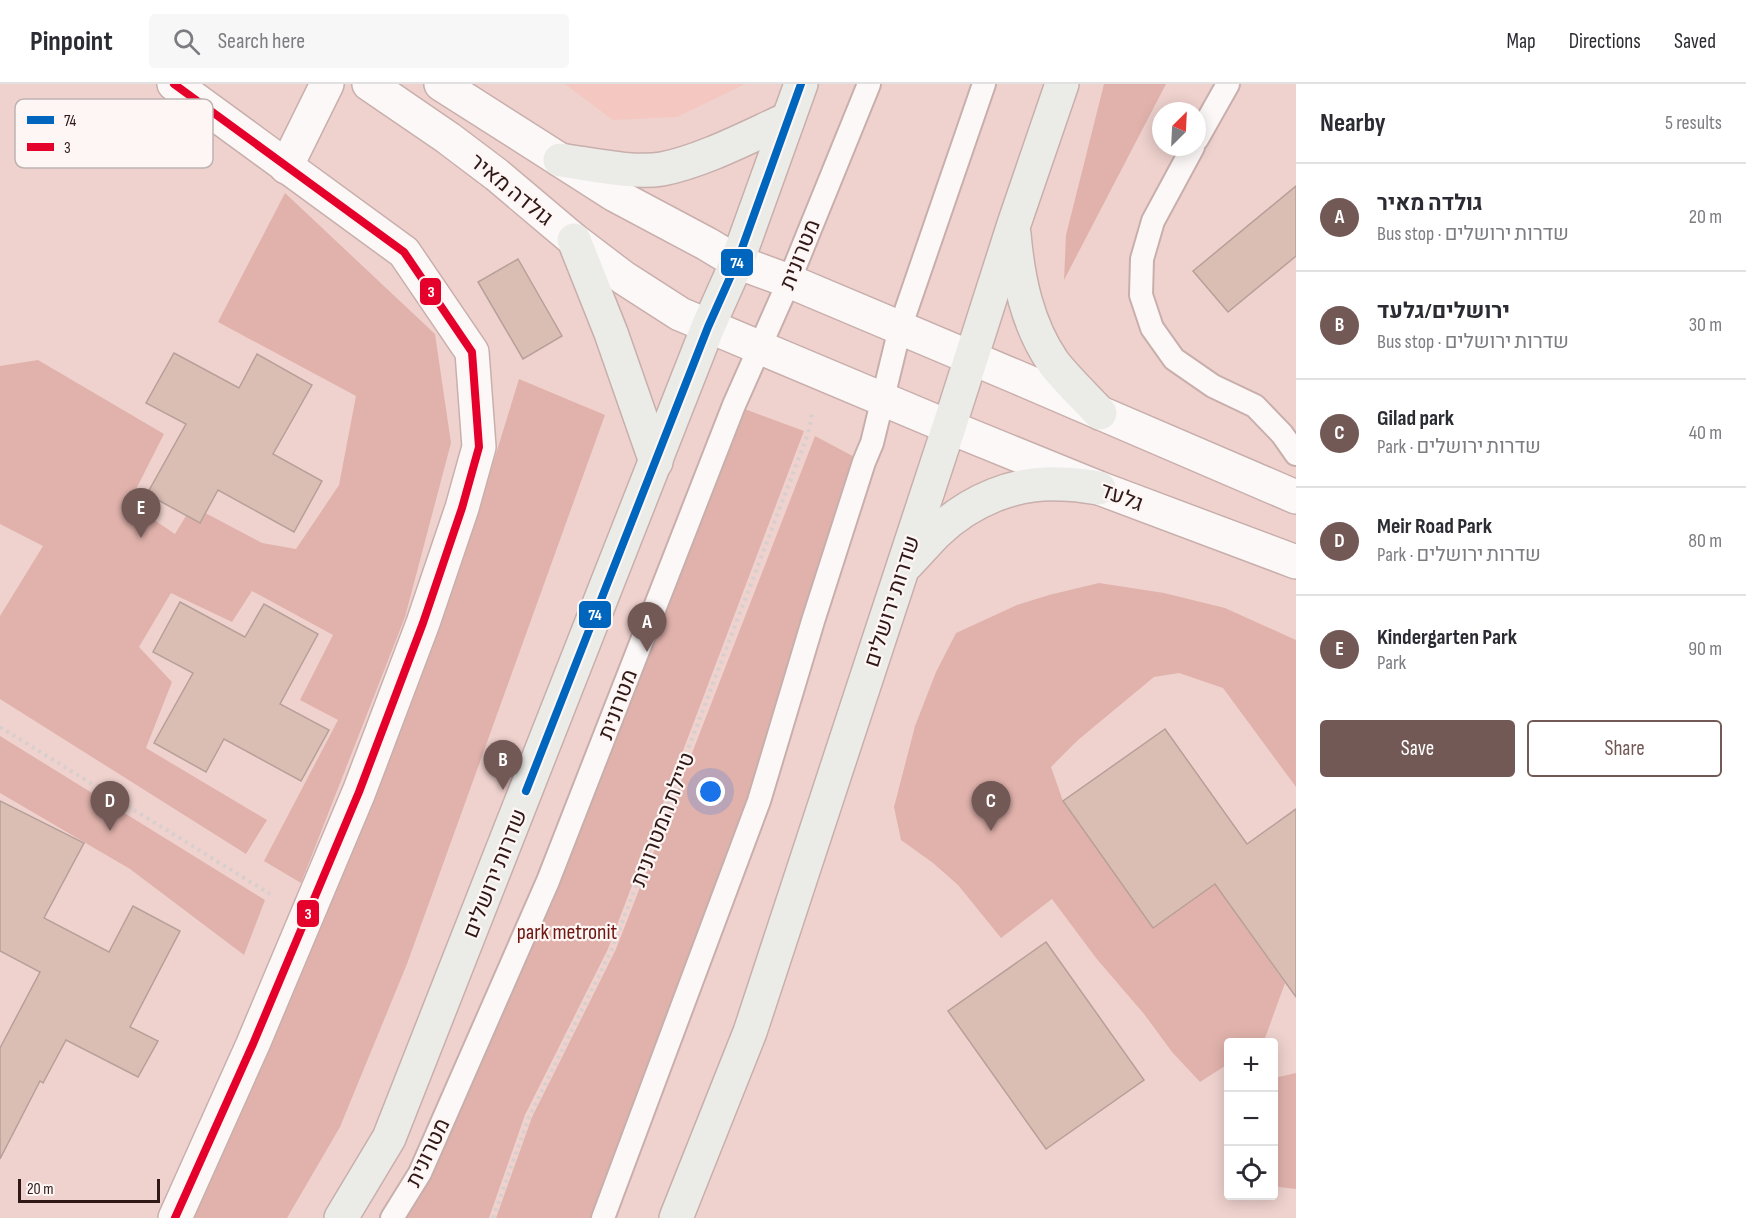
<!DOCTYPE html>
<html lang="en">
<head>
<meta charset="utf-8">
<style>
  :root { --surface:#fff; --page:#f7f7f7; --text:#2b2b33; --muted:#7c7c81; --line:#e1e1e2; --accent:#725956 }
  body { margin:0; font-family:"Sofia Sans Condensed",Heebo,sans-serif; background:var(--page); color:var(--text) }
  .controls { position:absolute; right:18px; bottom:18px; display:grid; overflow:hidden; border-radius:6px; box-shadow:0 3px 15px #0003 }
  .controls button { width:54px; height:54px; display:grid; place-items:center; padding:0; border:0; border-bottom:2px solid var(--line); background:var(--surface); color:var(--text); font:30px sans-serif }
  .compass { position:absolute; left:1152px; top:18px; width:54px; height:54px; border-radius:50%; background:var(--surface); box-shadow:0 3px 15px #0003; rotate:24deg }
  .scale { position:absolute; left:18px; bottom:15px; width:142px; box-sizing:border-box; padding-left:6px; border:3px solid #2f1815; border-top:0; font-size:16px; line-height:21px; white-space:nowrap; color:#2f1815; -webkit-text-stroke:4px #fdf6f5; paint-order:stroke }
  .you { position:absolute; left:711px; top:708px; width:21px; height:21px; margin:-15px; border:4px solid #fff; border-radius:50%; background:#1a73e8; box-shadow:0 0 0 9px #1a73e833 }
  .badge { display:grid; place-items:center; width:39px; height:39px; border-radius:50%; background:var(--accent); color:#fff; font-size:20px; font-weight:700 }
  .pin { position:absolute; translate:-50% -50px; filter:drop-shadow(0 2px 3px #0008) }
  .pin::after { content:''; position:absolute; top:32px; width:21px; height:18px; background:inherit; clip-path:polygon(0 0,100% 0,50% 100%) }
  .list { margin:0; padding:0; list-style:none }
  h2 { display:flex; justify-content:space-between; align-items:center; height:78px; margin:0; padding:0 24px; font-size:26px }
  h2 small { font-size:20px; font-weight:400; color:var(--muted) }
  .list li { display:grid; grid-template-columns:39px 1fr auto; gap:18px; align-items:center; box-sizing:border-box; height:108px; padding:0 24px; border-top:2px solid var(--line) }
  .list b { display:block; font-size:22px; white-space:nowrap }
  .list p { margin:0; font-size:20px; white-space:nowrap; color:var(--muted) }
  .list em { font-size:20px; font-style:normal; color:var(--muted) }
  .actions { display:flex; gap:12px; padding:18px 24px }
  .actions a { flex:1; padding:14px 0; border:2px solid var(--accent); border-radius:6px; text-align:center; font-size:21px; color:var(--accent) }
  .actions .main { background:var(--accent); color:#fff }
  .icon { flex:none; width:33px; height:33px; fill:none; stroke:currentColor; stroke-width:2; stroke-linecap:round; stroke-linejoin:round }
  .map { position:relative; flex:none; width:1296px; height:1134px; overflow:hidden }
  header { display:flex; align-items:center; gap:36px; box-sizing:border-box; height:84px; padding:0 30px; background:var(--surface); border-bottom:2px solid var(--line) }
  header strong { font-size:28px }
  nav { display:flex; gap:33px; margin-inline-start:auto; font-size:21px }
  .search { width:420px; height:54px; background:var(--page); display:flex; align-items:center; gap:15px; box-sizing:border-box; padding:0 21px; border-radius:6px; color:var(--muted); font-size:22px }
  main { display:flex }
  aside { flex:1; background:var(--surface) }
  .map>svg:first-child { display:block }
  .built { fill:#f4c7c0 }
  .green { fill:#e1b2ac }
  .building { fill:#dabdb3; stroke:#b7a099; stroke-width:1.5 }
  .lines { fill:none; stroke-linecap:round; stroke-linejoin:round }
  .service-casing { stroke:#c8afac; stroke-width:26 }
  .minor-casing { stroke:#c8afac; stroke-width:36 }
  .tertiary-casing { stroke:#c8afac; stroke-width:36 }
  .secondary-casing { stroke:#c8afac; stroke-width:36 }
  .path { stroke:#d7cfcd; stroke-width:4; stroke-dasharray:3 4.5; stroke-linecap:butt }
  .service { stroke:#fdf8f8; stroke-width:22 }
  .minor { stroke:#fdf8f8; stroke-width:33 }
  .tertiary { stroke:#fdf8f8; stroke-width:33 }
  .secondary { stroke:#ebece8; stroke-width:33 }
  .bus-1-casing { stroke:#fdf6f5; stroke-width:12 }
  .bus-2-casing { stroke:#fdf6f5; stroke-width:12 }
  .bus-1 { stroke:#0065bd; stroke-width:8 }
  .bus-2 { stroke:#e4002b; stroke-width:8 }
  .labels { text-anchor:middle; stroke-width:4.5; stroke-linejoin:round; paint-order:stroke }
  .street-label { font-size:22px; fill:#2f1815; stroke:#fdf6f5 }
  .park-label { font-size:22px; fill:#6e1712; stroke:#fdf6f5 }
  .key { fill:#fdf6f5; stroke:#bfb3b2; stroke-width:1.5 }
  .key-label { font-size:16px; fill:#2f1815 }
  .line-badge { stroke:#fdf6f5; stroke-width:2 }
  .badge-label { font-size:16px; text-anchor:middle; font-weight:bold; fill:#fff }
</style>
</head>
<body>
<header>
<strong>Pinpoint</strong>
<div class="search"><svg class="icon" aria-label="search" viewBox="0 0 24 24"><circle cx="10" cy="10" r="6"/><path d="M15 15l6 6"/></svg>Search here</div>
<nav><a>Map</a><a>Directions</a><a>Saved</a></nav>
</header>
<main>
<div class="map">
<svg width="1296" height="1134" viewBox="0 0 1296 1134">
  <rect width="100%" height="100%" fill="#efd2ce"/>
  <path class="built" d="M565,0H745L677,33L613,36Z"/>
  <g class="green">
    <path d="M1104,0H1166L1064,196L1066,151Z"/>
    <path d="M285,109L435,250L451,359L405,533L301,799L264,777L338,636L300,616L333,551L252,507L232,538L171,509L139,563L172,598L146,664L267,736L246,770L0,615V532L43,462L0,440V282L38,276L164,350L129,419L175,450L192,422L262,459L296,465L339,401L356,312L218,238Z"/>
    <path d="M519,295L605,331L407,880L340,1043L287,1134H193L323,836L486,402Z"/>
    <path d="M734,321L804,347L608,865L525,1031L489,1134H392L420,1089Z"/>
    <path d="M815,352L864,378L755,729L603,1134H496L532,1033L616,865Z"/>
    <path d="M1099,499L1164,509L1225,524L1296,556V703L1223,604L1179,589L1154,593L1078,656L1051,683L1063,717L1215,800L1285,899L1264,957L1262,958H1228V980L1200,998L1172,968L1144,930L1096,874L1052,815L1001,854L958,801L933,779L901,756L894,723L915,642L936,588L956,549L1017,521L1049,511Z"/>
    <path d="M0,652L265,816L244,871L130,785L0,709Z"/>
    <path d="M1296,989V1105L1279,1103L1274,1100V994Z"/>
  </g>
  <g class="building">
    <path d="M1296,102V172L1228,228L1193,187Z"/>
    <path d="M518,175L562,252L523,275L478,198Z"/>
    <path d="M174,269L239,304L257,270L312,301L273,370L322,397L294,448L218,406L200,439L147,410L186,340L146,319Z"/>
    <path d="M180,518L245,553L264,520L318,550L280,620L329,646L301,697L224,655L206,688L154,659L193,589L153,568Z"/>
    <path d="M1165,645L1247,760L1296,725V913L1215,800L1153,844L1063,717Z"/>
    <path d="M0,717L84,759L44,834L109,868L133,822L180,847L130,943L158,957L138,993L66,956L43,999L40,997L0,1075V964L40,888L0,867Z"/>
    <path d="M1046,858L1144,996L1046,1065L948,927Z"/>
  </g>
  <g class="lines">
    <defs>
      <g id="service">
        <path d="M1197,55L1228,0"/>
        <path d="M1193,63L1153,137L1142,175L1141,211L1152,244L1174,275L1213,302L1255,322L1282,350L1296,370"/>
        <path d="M392,1134L420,1089L548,797L734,321L789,197L869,0"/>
        <path d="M603,1134L759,717L813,537L864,378L872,359L900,244L984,0"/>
      </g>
      <g id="minor">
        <path d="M174,0L404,168L472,268L479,363L462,424L423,539L359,708L253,960L175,1134"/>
        <path d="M286,83L327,0"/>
      </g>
      <g id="tertiary">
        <path d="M369,0L448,54L497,91L574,156L624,194L680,230L949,343L1099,404L1296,478"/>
        <path d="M441,0L615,111L707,160L737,178L789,197L1019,294L1296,413"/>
      </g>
      <g id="secondary">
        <path d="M560,76C590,80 633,90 662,85C703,77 750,52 788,35"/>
        <path d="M1014,150C1018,195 1027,240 1053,278C1065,294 1086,314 1100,329"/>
        <path d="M574,156L611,249L656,378"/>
        <path d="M907,480C917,470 926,459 936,449C969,417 1015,397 1062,400C1074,400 1086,402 1099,404"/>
        <path d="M341,1134L389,1054L708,243L737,178L801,0"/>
        <path d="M676,1134L750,948L949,343L1014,140L1062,0"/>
      </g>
    </defs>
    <use href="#service" class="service-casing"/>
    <use href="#minor" class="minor-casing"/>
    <use href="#tertiary" class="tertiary-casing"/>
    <use href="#secondary" class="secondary-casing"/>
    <g class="path">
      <path d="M0,643L270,810"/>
      <path d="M493,1134L529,1033L612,865L808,350L812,330"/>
    </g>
    <use href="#service" class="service"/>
    <use href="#minor" class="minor"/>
    <use href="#tertiary" class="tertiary"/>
    <use href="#secondary" class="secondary"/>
    <defs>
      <path id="bus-1" d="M526,707L708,243L737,178L801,0"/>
      <path id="bus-2" d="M174,0L404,168L472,268L479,363L462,424L423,539L359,708L253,960L175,1134"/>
    </defs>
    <use href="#bus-1" class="bus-1-casing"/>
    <use href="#bus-2" class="bus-2-casing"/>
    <use href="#bus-1" class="bus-1"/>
    <use href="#bus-2" class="bus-2"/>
  </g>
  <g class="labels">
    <g class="street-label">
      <text transform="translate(512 105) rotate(39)" y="8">גולדה מאיר</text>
      <text transform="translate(799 170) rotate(-68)" y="8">מטרונית</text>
      <text transform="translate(1122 412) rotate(21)" y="8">גלעד</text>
      <text transform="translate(891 517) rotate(-72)" y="8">שדרות ירושלים</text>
      <text transform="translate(617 620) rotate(-69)" y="8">מטרונית</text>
      <text transform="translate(662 735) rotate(-69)" y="8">טיילת המטרונית</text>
      <text transform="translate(494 789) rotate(-68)" y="8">שדרות ירושלים</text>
      <text transform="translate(427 1068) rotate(-64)" y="8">מטרונית</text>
    </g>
    <g class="park-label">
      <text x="567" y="855">park metronit</text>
    </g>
  </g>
  <rect x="15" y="15" width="198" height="69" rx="9" class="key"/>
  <rect x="27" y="32" width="27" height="8" fill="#0065bd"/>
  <rect x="27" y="59" width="27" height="8" fill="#e4002b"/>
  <g class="key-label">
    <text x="64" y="42">74</text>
    <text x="64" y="69">3</text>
  </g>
  <g class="line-badge">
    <rect x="720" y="164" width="34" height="29" rx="6" fill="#0065bd"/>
    <rect x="419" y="193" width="23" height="29" rx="6" fill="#e4002b"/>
    <rect x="578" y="516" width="34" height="29" rx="6" fill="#0065bd"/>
    <rect x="296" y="815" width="24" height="29" rx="6" fill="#e4002b"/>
  </g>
  <g class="badge-label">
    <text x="737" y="184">74</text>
    <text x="431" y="213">3</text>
    <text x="595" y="536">74</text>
    <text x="308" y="835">3</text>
  </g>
</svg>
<div class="controls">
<button>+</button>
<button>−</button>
<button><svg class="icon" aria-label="locate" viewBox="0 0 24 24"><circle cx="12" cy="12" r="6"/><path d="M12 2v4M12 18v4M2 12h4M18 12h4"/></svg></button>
</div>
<svg class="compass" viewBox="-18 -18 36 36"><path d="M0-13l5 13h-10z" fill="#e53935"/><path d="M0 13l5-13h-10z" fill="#7c7c81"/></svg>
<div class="scale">20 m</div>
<div class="you"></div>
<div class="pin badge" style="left:647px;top:568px">A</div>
<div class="pin badge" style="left:503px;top:706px">B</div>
<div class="pin badge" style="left:991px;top:747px">C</div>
<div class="pin badge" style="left:110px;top:747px">D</div>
<div class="pin badge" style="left:141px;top:454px">E</div>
</div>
<aside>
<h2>Nearby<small>5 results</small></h2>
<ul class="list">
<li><span class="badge">A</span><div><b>גולדה מאיר</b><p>Bus stop · שדרות ירושלים</p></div><em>20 m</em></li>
<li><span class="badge">B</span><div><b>ירושלים/גלעד</b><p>Bus stop · שדרות ירושלים</p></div><em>30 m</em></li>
<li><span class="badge">C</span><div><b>Gilad park</b><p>Park · שדרות ירושלים</p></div><em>40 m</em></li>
<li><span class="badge">D</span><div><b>Meir Road Park</b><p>Park · שדרות ירושלים</p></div><em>80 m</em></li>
<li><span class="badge">E</span><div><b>Kindergarten Park</b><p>Park</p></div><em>90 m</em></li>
</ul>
<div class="actions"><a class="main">Save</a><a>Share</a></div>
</aside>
</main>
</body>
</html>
